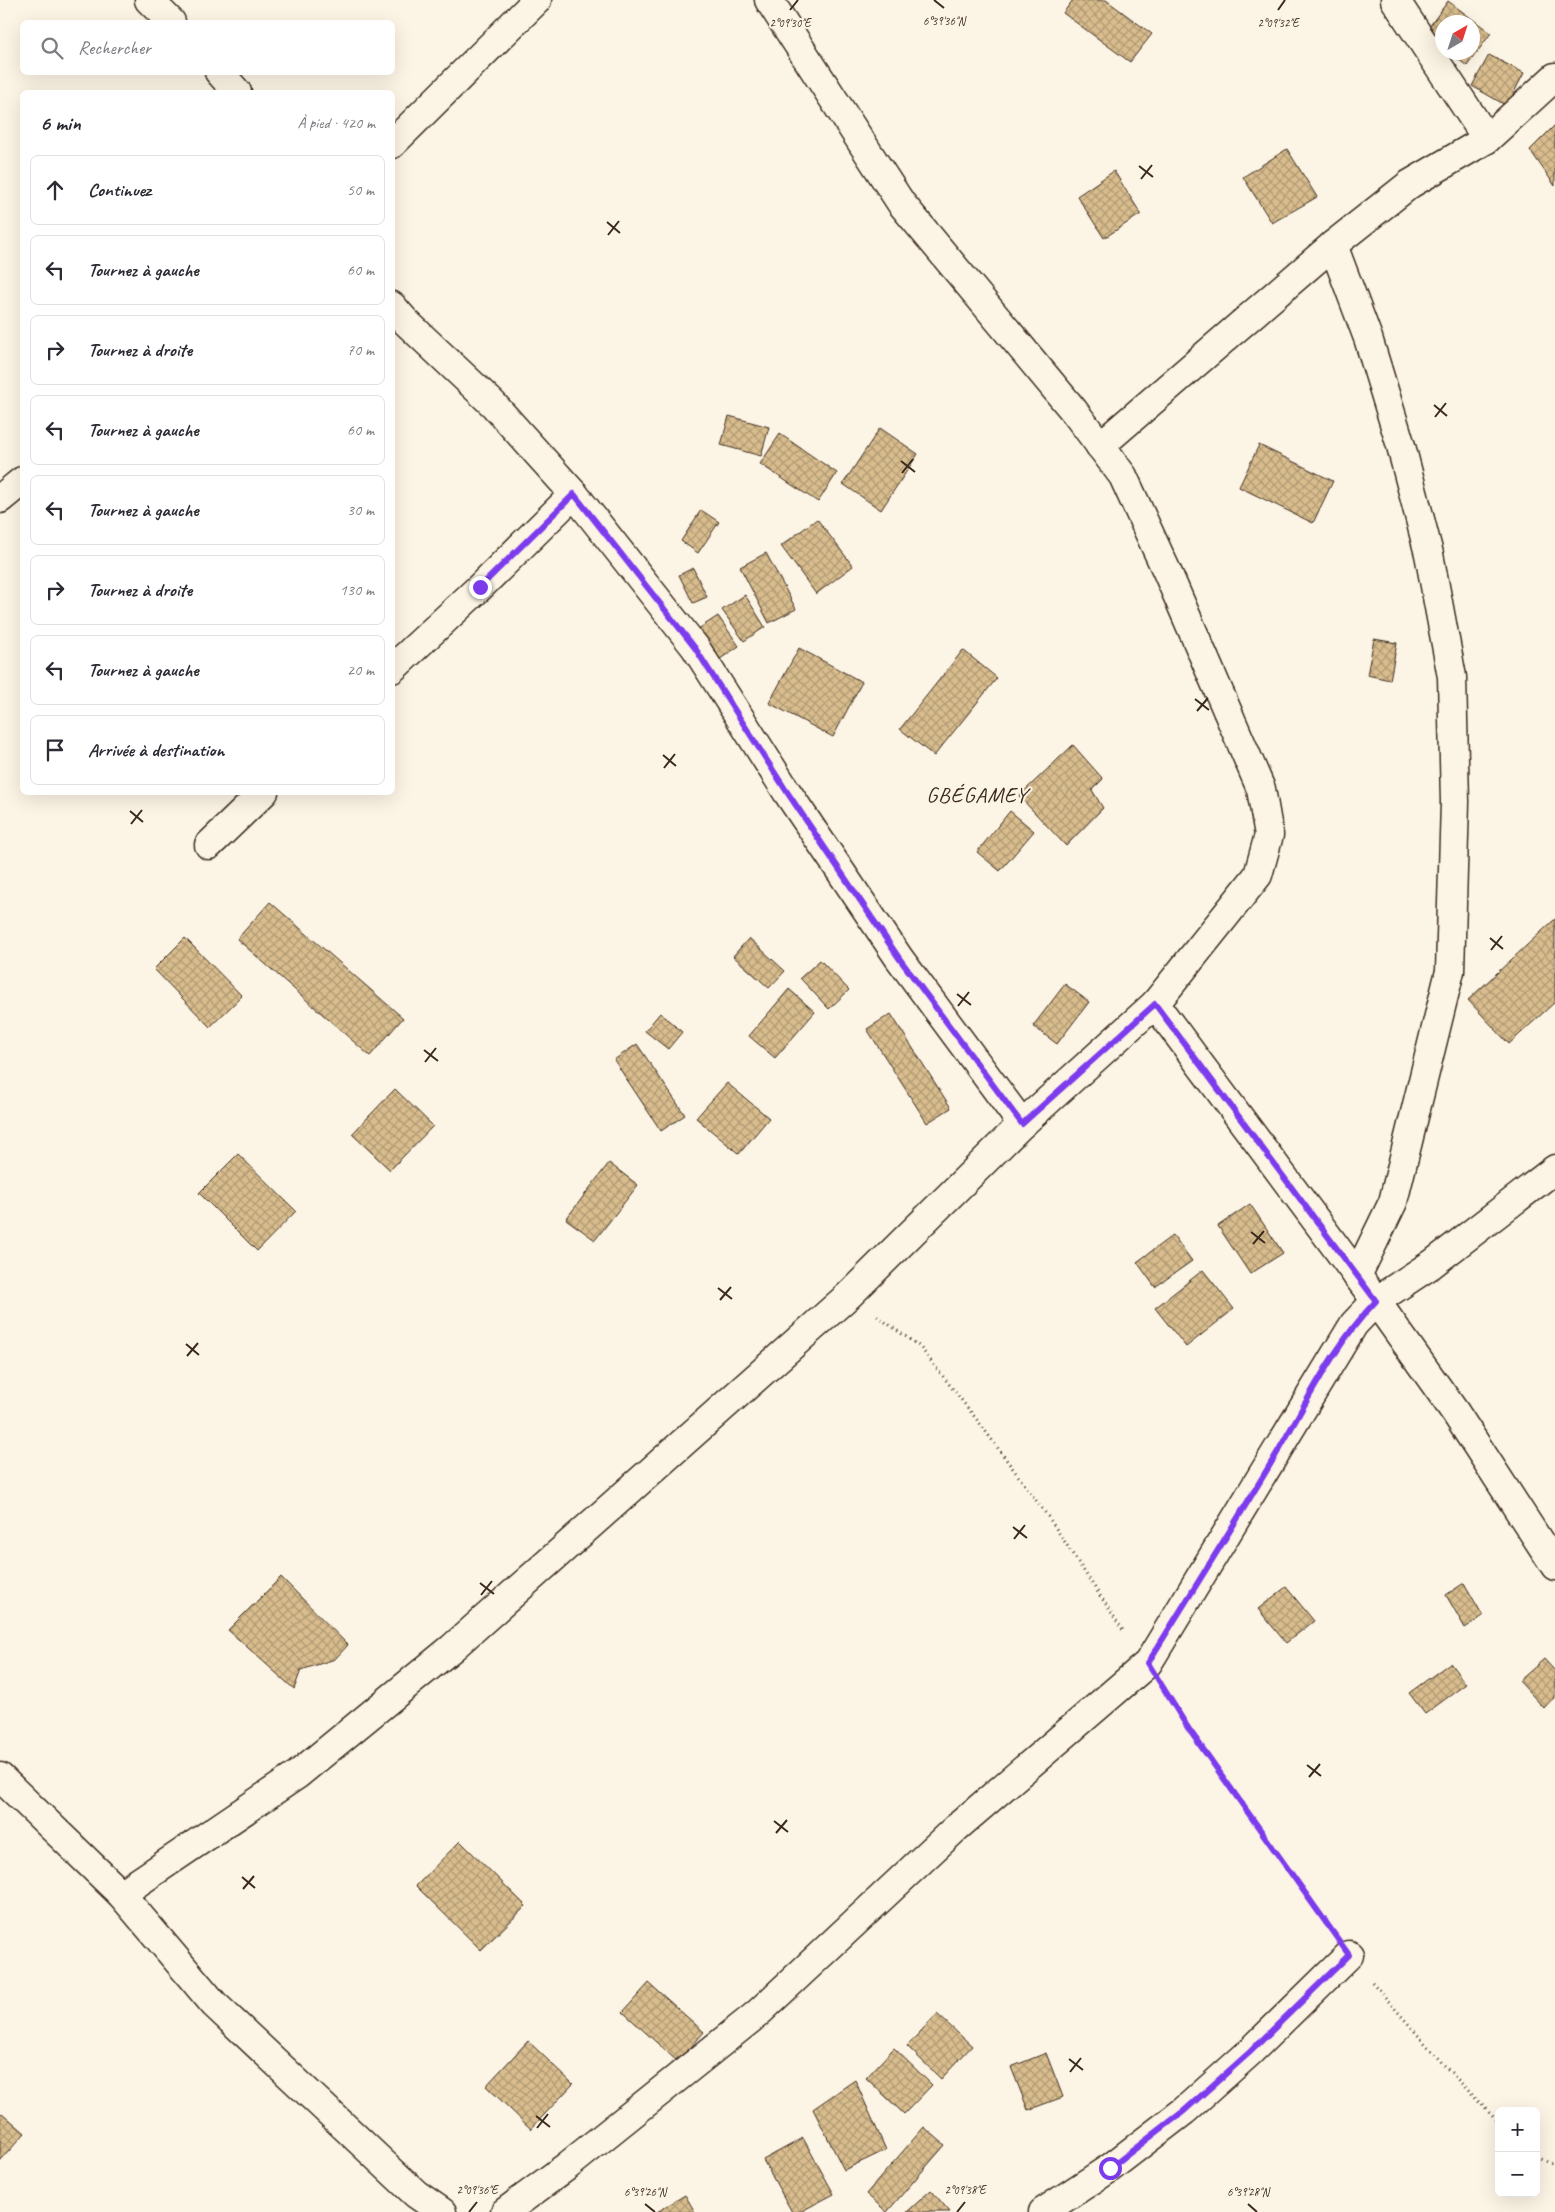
<!DOCTYPE html>
<html lang="fr">
<head>
<meta charset="utf-8">
<style>
  :root { --surface:#fff; --page:#f2f2f3; --text:#2b2b33; --muted:#7c7c81; --line:#e1e1e2 }
  body { margin:0; font-family:Caveat,sans-serif; background:var(--page); color:var(--text) }
  .controls { position:absolute; right:15px; bottom:15px; display:grid; overflow:hidden; border-radius:8px; box-shadow:0 5px 20px #0002 }
  .controls button { width:45px; height:45px; display:grid; place-items:center; padding:0; border:0; border-bottom:1px solid var(--line); background:var(--surface); color:var(--text); font:25px sans-serif }
  .compass { position:absolute; left:1435px; top:15px; width:45px; height:45px; border-radius:50%; background:var(--surface); box-shadow:0 5px 20px #0002; rotate:39deg }
  .stop { position:absolute; width:15px; height:15px; margin:-11px; border:4px solid #7c3aed; border-radius:50%; background:#fff }
  .stop.end { background:#7c3aed; border-color:#fff; box-shadow:0 1px 5px #0008 }
  .list { margin:0; padding:0; list-style:none }
  h2 { display:flex; justify-content:space-between; align-items:center; height:65px; margin:0; padding:0 20px; font-size:21px }
  h2 small { font-size:16px; font-weight:400; color:var(--muted) }
  .list li { display:grid; grid-template-columns:32px 1fr auto; gap:15px; align-items:center; box-sizing:border-box; height:70px; margin:0 10px 10px; padding:0 10px; border:1px solid var(--line); border-radius:8px }
  .list b { display:block; font-size:19px; white-space:nowrap }
  .list em { font-size:16px; font-style:normal; color:var(--muted) }
  .icon { flex:none; width:28px; height:28px; fill:none; stroke:currentColor; stroke-width:2; stroke-linecap:round; stroke-linejoin:round }
  .map { position:relative; flex:none; width:1555px; height:2212px; overflow:hidden }
  .search { position:absolute; background:var(--surface); box-shadow:0 5px 20px #0002; left:20px; top:20px; width:375px; height:55px; display:flex; align-items:center; gap:12px; box-sizing:border-box; padding:0 18px; border-radius:8px; color:var(--muted); font-size:19px }
  .panel { position:absolute; background:var(--surface); box-shadow:0 5px 20px #0002; left:20px; top:90px; width:375px; height:705px; border-radius:8px }
  .map>svg:first-child { display:block }
  .building { fill:url(#building-cross-hatch); stroke:#3b2a1e }
  .lines { fill:none; stroke-linecap:round; stroke-linejoin:round }
  .minor-casing { stroke:#3b2a1e; stroke-width:31 }
  .path { stroke:#3b2a1e; stroke-width:3; stroke-dasharray:1 4; stroke-linecap:butt }
  .minor { stroke:#fcf5e5; stroke-width:28 }
  .route { stroke:#7c3aed; stroke-width:6 }
  .ticks { fill:none; stroke:#3b2a1e; stroke-width:2 }
  .labels { text-anchor:middle; stroke-width:4; stroke-linejoin:round; paint-order:stroke }
  .quarter-label { font-size:22px; letter-spacing:1px; fill:#3b2a1e; stroke:#fcf5e5 }
  .ticks-label { font-size:12px; text-anchor:middle; fill:#3b2a1e; stroke:#fcf5e5; stroke-width:4; stroke-linejoin:round; paint-order:stroke }
</style>
</head>
<body>
<div class="map">
<svg width="1555" height="2212" viewBox="0 0 1555 2212">
  <defs>
    <pattern id="building-cross-hatch" width="8" height="8" patternUnits="userSpaceOnUse" patternTransform="scale(1.25)"><rect width="8" height="8" fill="#d9bd8e"/><path d="M0 0l8 8M0 8l8-8" fill="none" stroke="#b19a73"/></pattern>
  </defs>
  <rect width="100%" height="100%" fill="#fcf5e5"/>
  <filter id="ink" filterUnits="userSpaceOnUse"><feTurbulence type="fractalNoise" baseFrequency=".02" numOctaves="2"/><feDisplacementMap in="SourceGraphic" scale="10" xChannelSelector="R" yChannelSelector="G"/><feConvolveMatrix kernelMatrix="1 2 1 2 8 2 1 2 1" color-interpolation-filters="sRGB"/></filter>
  <g filter="url(#ink)">
    <g class="building">
      <path d="M1073,0H1106L1152,34L1130,62L1063,13Z"/>
      <path d="M1448,1L1491,33L1467,66L1449,52H1472V22H1442V48L1424,34Z"/>
      <path d="M1489,55L1524,73L1507,106L1472,86Z"/>
      <path d="M1555,125V186L1530,150Z"/>
      <path d="M1287,149L1317,197L1272,223L1243,177Z"/>
      <path d="M1114,171L1141,214L1104,238L1077,196Z"/>
      <path d="M729,416L769,427L761,456L721,445Z"/>
      <path d="M880,428L918,454L881,510L843,484Z"/>
      <path d="M780,434L837,473L818,502L760,464Z"/>
      <path d="M1259,445L1333,481L1313,523L1239,487Z"/>
      <path d="M701,510L719,522L698,553L681,541Z"/>
      <path d="M817,519L853,566L816,594L781,546Z"/>
      <path d="M766,553L796,609L769,623L740,567Z"/>
      <path d="M693,568L707,597L693,603L679,575Z"/>
      <path d="M745,595L765,627L744,641L722,610Z"/>
      <path d="M718,616L739,646L710,666L689,635Z"/>
      <path d="M1374,639L1397,643L1390,680L1367,675Z"/>
      <path d="M799,648L862,682L833,737L769,703Z"/>
      <path d="M963,650L997,678L934,756L900,729Z"/>
      <path d="M1073,745L1103,779L1092,790L1103,808L1066,846L1019,796Z"/>
      <path d="M1010,811L1034,831L1000,871L977,852Z"/>
      <path d="M270,902L403,1018L370,1056L237,939Z"/>
      <path d="M1555,919V1002L1509,1044L1468,1000Z"/>
      <path d="M185,938L242,996L210,1027L154,969Z"/>
      <path d="M749,938L785,971L769,988L733,956Z"/>
      <path d="M820,960L849,990L829,1009L800,978Z"/>
      <path d="M1065,984L1089,1002L1057,1044L1033,1026Z"/>
      <path d="M789,989L815,1012L775,1058L749,1036Z"/>
      <path d="M660,1013L682,1032L668,1049L645,1031Z"/>
      <path d="M891,1014L951,1108L927,1123L867,1029Z"/>
      <path d="M637,1044L685,1115L661,1131L614,1060Z"/>
      <path d="M727,1083L769,1118L739,1154L696,1118Z"/>
      <path d="M395,1089L433,1126L390,1170L352,1134Z"/>
      <path d="M238,1154L296,1211L257,1251L199,1193Z"/>
      <path d="M609,1163L638,1185L595,1240L566,1219Z"/>
      <path d="M1250,1204L1283,1253L1250,1274L1218,1226Z"/>
      <path d="M1173,1235L1192,1261L1155,1287L1137,1262Z"/>
      <path d="M1203,1270L1234,1309L1186,1347L1155,1308Z"/>
      <path d="M281,1577L348,1645L335,1659L301,1670L294,1689L228,1630Z"/>
      <path d="M1464,1583L1483,1616L1465,1628L1446,1595Z"/>
      <path d="M1286,1587L1314,1621L1286,1643L1258,1609Z"/>
      <path d="M1544,1659L1555,1671V1698L1544,1708L1519,1681Z"/>
      <path d="M1450,1663L1466,1684L1425,1714L1409,1693Z"/>
      <path d="M460,1841L526,1906L481,1950L416,1886Z"/>
      <path d="M649,1983L704,2032L678,2062L623,2012Z"/>
      <path d="M937,2014L972,2046L941,2079L907,2046Z"/>
      <path d="M528,2041L573,2084L531,2129L486,2086Z"/>
      <path d="M894,2048L932,2085L904,2114L866,2078Z"/>
      <path d="M1046,2053L1063,2097L1028,2110L1011,2067Z"/>
      <path d="M855,2080L886,2150L844,2170L813,2109Z"/>
      <path d="M2,2113L25,2133L0,2161V2115Z"/>
      <path d="M924,2127L945,2145L887,2212L866,2194Z"/>
      <path d="M803,2138L834,2194L800,2212H792L763,2160Z"/>
      <path d="M931,2190L950,2212H907Z"/>
      <path d="M685,2195L695,2212H657Z"/>
    </g>
    <g class="lines">
      <defs>
        <g id="minor">
          <path d="M149,0L171,22"/>
          <path d="M1395,0L1487,139"/>
          <path d="M219,72L237,92"/>
          <path d="M392,144L537,0"/>
          <path d="M1333,245L1368,338L1401,446L1429,554L1452,677L1455,802L1450,971L1393,1202L1357,1276"/>
          <path d="M392,306L405,321L493,404L574,494L695,647L787,792L899,958L1022,1124"/>
          <path d="M1100,446L1333,245L1410,184L1487,139L1555,77"/>
          <path d="M0,499L22,481"/>
          <path d="M392,669L480,587L574,494"/>
          <path d="M209,845L264,792"/>
          <path d="M1155,1004L1376,1301L1455,1412L1555,1566"/>
          <path d="M0,1777L121,1894L214,2004L416,2194L442,2212"/>
          <path d="M121,1894L297,1775L452,1648L849,1295L1022,1124L1155,1004L1258,875L1269,835L1261,789L1169,576L1123,476L1074,411L901,203L769,0"/>
          <path d="M505,2212L566,2167L757,2014L956,1828L1148,1663L1354,1324L1376,1301L1432,1264L1555,1169"/>
          <path d="M1043,2212L1110,2168L1184,2111L1250,2052L1349,1955"/>
        </g>
      </defs>
      <use href="#minor" class="minor-casing"/>
      <g class="path">
        <path d="M877,1316L920,1347L981,1425L1049,1518L1124,1632"/>
        <path d="M1166,1693L1189,1728L1328,1926"/>
        <path d="M1372,1982L1443,2064L1499,2123"/>
        <path d="M1536,2157L1555,2166"/>
      </g>
      <use href="#minor" class="minor"/>
    </g>
  </g>
  <g class="lines" filter="url(#ink)">
    <path class="route" d="M480,587L574,494L695,648L787,792L899,958L1022,1124L1155,1004L1376,1301C1334,1345 1308,1400 1277,1453C1235,1524 1191,1593 1148,1663L1188,1728L1349,1955L1250,2052L1184,2111L1110,2168"/>
  </g>
  <path class="ticks" d="M934,0L944,8M790,10L798,0M1278,10L1285,0M1139,166L1153,177M1141,179L1152,165M607,222L620,233M608,235L619,221M1434,405L1447,416M1435,417L1446,403M901,461L915,472M902,473L913,459M1195,699L1209,710M1197,711L1208,698M663,755L676,766M664,768L675,754M130,811L143,822M131,824L142,810M1490,938L1503,949M1491,950L1502,936M957,994L971,1005M958,1006L969,992M424,1050L438,1061M425,1062L436,1048M1251,1232L1265,1243M1253,1244L1264,1231M718,1288L732,1299M720,1300L731,1287M186,1344L199,1355M187,1356L198,1343M1013,1527L1027,1538M1014,1539L1025,1525M480,1583L494,1594M481,1595L492,1581M1307,1765L1321,1776M1309,1777L1320,1764M774,1821L788,1832M776,1833L787,1820M242,1877L255,1888M243,1889L254,1876M1069,2059L1083,2070M1070,2072L1081,2058M536,2116L550,2127M537,2128L548,2114M645,2204L655,2212M1248,2204L1257,2212M469,2212L477,2202M957,2212L965,2202"/>
  <g class="labels">
    <g class="quarter-label">
      <text x="977" y="802">GBÉGAMEY</text>
    </g>
  </g>
  <g class="ticks-label">
    <text x="944" y="25">6°39'36"N</text>
    <text x="790" y="27">2°09'30"E</text>
    <text x="1278" y="27">2°09'32"E</text>
    <text x="477" y="2194">2°09'36"E</text>
    <text x="965" y="2194">2°09'38"E</text>
    <text x="645" y="2196">6°39'26"N</text>
    <text x="1248" y="2196">6°39'28"N</text>
  </g>
</svg>
<div class="controls">
<button>+</button>
<button>−</button>
</div>
<svg class="compass" viewBox="-18 -18 36 36"><path d="M0-13l5 13h-10z" fill="#e53935"/><path d="M0 13l5-13h-10z" fill="#7c7c81"/></svg>
<div class="stop" style="left:1110px;top:2168px"></div>
<div class="stop end" style="left:480px;top:587px"></div>
<div class="search"><svg class="icon" aria-label="search" viewBox="0 0 24 24"><circle cx="10" cy="10" r="6"/><path d="M15 15l6 6"/></svg>Rechercher</div>
<section class="panel">
<h2>6 min<small>À pied · 420 m</small></h2>
<ul class="list">
<li><svg class="icon" aria-label="ahead" viewBox="0 0 24 24"><path d="M12 20V5M6 11l6-6 6 6"/></svg><div><b>Continuez</b></div><em>50 m</em></li>
<li><svg class="icon" aria-label="left" viewBox="0 0 24 24"><path d="M17 20v-9H6M10 6l-5 5 5 5"/></svg><div><b>Tournez à gauche</b></div><em>60 m</em></li>
<li><svg class="icon" aria-label="right" viewBox="0 0 24 24"><path d="M7 20v-9h11M14 6l5 5-5 5"/></svg><div><b>Tournez à droite</b></div><em>70 m</em></li>
<li><svg class="icon" aria-label="left" viewBox="0 0 24 24"><path d="M17 20v-9H6M10 6l-5 5 5 5"/></svg><div><b>Tournez à gauche</b></div><em>60 m</em></li>
<li><svg class="icon" aria-label="left" viewBox="0 0 24 24"><path d="M17 20v-9H6M10 6l-5 5 5 5"/></svg><div><b>Tournez à gauche</b></div><em>30 m</em></li>
<li><svg class="icon" aria-label="right" viewBox="0 0 24 24"><path d="M7 20v-9h11M14 6l5 5-5 5"/></svg><div><b>Tournez à droite</b></div><em>130 m</em></li>
<li><svg class="icon" aria-label="left" viewBox="0 0 24 24"><path d="M17 20v-9H6M10 6l-5 5 5 5"/></svg><div><b>Tournez à gauche</b></div><em>20 m</em></li>
<li><svg class="icon" aria-label="arrive" viewBox="0 0 24 24"><path d="M6 21V4h12l-3 4 3 4H6"/></svg><div><b>Arrivée à destination</b></div></li>
</ul>
</section>
</div>
</body>
</html>
